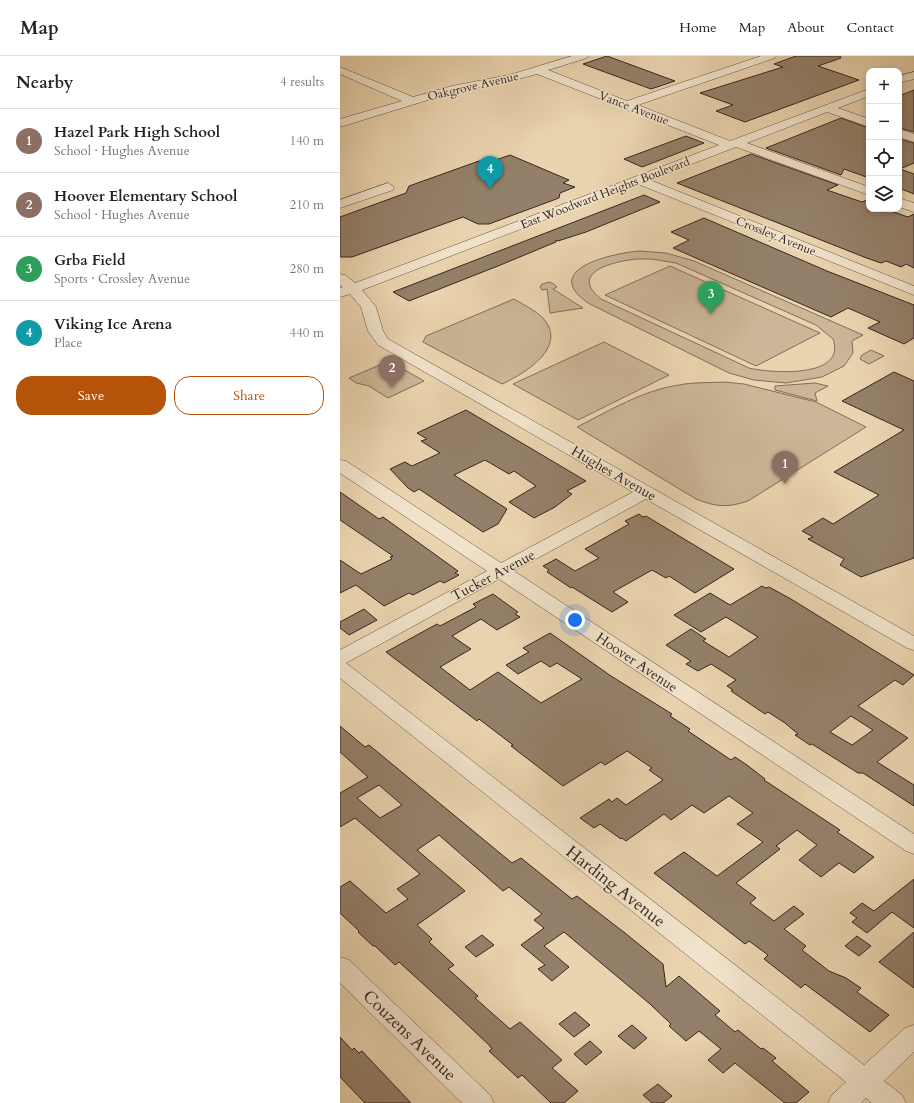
<!DOCTYPE html>
<html lang="en">
<head>
<meta charset="utf-8">
<style>
  :root { --surface:#fff; --page:#f6f6f6; --text:#222; --muted:#767676; --line:#e0e0e0; --accent:#b45309 }
  body { margin:0; font-family:Cardo,serif; background:var(--page); color:var(--text) }
  .controls { position:absolute; right:12px; top:12px; display:grid; overflow:hidden; border-radius:8px; box-shadow:0 2px 6px #0003 }
  .controls button { width:36px; height:36px; display:grid; place-items:center; padding:0; border:0; border-bottom:1px solid var(--line); background:var(--surface); color:var(--text); font:20px sans-serif }
  .you { position:absolute; left:235px; top:564px; width:14px; height:14px; margin:-10px; border:3px solid #fff; border-radius:50%; background:#1a73e8; box-shadow:0 0 0 6px #1a73e833 }
  .badge { display:grid; place-items:center; width:26px; height:26px; border-radius:50%; background:var(--accent); color:#fff; font-size:13px; font-weight:700 }
  .pin { position:absolute; translate:-50% -33px; filter:drop-shadow(0 1px 2px #0008) }
  .pin::after { content:''; position:absolute; top:21px; width:14px; height:12px; background:inherit; clip-path:polygon(0 0,100% 0,50% 100%) }
  .list { margin:0; padding:0; list-style:none }
  h2 { display:flex; justify-content:space-between; align-items:center; height:52px; margin:0; padding:0 16px; font-size:17px }
  h2 small { font-size:13px; font-weight:400; color:var(--muted) }
  .list li { display:grid; grid-template-columns:26px 1fr auto; gap:12px; align-items:center; box-sizing:border-box; height:64px; padding:0 16px; border-top:1px solid var(--line) }
  .list b { display:block; font-size:15px; white-space:nowrap }
  .list p { margin:0; font-size:13px; white-space:nowrap; color:var(--muted) }
  .list em { font-size:13px; font-style:normal; color:var(--muted) }
  .actions { display:flex; gap:8px; padding:12px 16px }
  .actions a { flex:1; padding:9px 0; border:1px solid var(--accent); border-radius:16px; text-align:center; font-size:14px; color:var(--accent) }
  .actions .main { background:var(--accent); color:#fff }
  .icon { flex:none; width:22px; height:22px; fill:none; stroke:currentColor; stroke-width:2; stroke-linecap:round; stroke-linejoin:round }
  .map { position:relative; flex:none; width:574px; height:1047px; overflow:hidden }
  header { display:flex; align-items:center; gap:24px; box-sizing:border-box; height:56px; padding:0 20px; background:var(--surface); border-bottom:1px solid var(--line) }
  header strong { font-size:19px }
  nav { display:flex; gap:22px; margin-inline-start:auto; font-size:14px }
  main { display:flex }
  aside { flex:1; background:var(--surface) }
  .map>svg:first-child { display:block }
  .green { fill:#cbb697; stroke:#806e5c; fill-rule:evenodd }
  .building { fill:#94806a; stroke:#362620; fill-rule:evenodd }
  .lines { fill:none; stroke-linecap:round; stroke-linejoin:round }
  .minor-casing { stroke:#635244; stroke-width:1 }
  .minor { fill:#f1e3cb; fill-rule:evenodd }
  .labels { text-anchor:middle; stroke-width:3; stroke-linejoin:round; paint-order:stroke }
  .far-street-label { font-size:12px; fill:#362620; stroke:#f1e3cb }
  .street-label { font-size:14px; fill:#362620; stroke:#f1e3cb }
  .near-street-label { font-size:17px; fill:#362620; stroke:#f1e3cb }
</style>
</head>
<body>
<header>
<strong>Map</strong>
<nav><a>Home</a><a>Map</a><a>About</a><a>Contact</a></nav>
</header>
<main>
<aside>
<h2>Nearby<small>4 results</small></h2>
<ul class="list">
<li><span class="badge" style="background:#8d6e63">1</span><div><b>Hazel Park High School</b><p>School · Hughes Avenue</p></div><em>140 m</em></li>
<li><span class="badge" style="background:#8d6e63">2</span><div><b>Hoover Elementary School</b><p>School · Hughes Avenue</p></div><em>210 m</em></li>
<li><span class="badge" style="background:#2e9e5b">3</span><div><b>Grba Field</b><p>Sports · Crossley Avenue</p></div><em>280 m</em></li>
<li><span class="badge" style="background:#0f9aa8">4</span><div><b>Viking Ice Arena</b><p>Place</p></div><em>440 m</em></li>
</ul>
<div class="actions"><a class="main">Save</a><a>Share</a></div>
</aside>
<div class="map">
<svg width="574" height="1047" viewBox="0 0 574 1047">
  <rect width="100%" height="100%" fill="#ead4af"/>
  <filter id="stains"><feTurbulence type="fractalNoise" baseFrequency=".005" numOctaves="4"/><feColorMatrix values="0 0 0 0 .2 0 0 0 0 .09 0 0 0 0 .02 0 0 0 .5 -.17"/></filter>
  <radialGradient id="worn" r=".72"><stop offset=".6" stop-color="#630" stop-opacity="0"/><stop offset="1" stop-color="#630" stop-opacity=".3"/></radialGradient>
  <g class="green">
    <path d="M299,195L326,197L354,205L523,279L512,285L513,297L504,310L482,321L446,327L414,324L389,317L248,247C199,213 274,197 299,195ZM297,203H311L336,207L476,269L493,283C507,323 430,317 409,312L261,243C227,216 275,205 297,203Z"/>
    <path d="M330,210L480,277L416,310L265,239Z"/>
    <path d="M210,226L215,229L217,231L213,233L243,252L210,257L207,233L202,234L200,231L202,228Z"/>
    <path d="M174,243C184,249 195,254 203,262C229,291 184,318 162,328L83,286L86,280Z"/>
    <path d="M264,286L329,319L238,364L173,328Z"/>
    <path d="M531,294L544,300L529,308L520,303L522,299Z"/>
    <path d="M49,305L84,325L48,342L29,330L16,327L9,322Z"/>
    <path d="M385,326L404,328L476,346L526,371L408,445C387,452 376,451 356,443L237,371C269,355 303,334 339,329C354,326 369,327 385,326Z"/>
    <path d="M475,327L488,330L475,337L477,345L435,334V330Z"/>
  </g>
  <g class="building">
    <path d="M267,0L335,25L311,33L243,8Z"/>
    <path d="M456,0H500L501,2L478,10L519,24L405,66L376,55L393,49L360,37L443,11L434,8Z"/>
    <path d="M574,34V76L559,72V40Z"/>
    <path d="M501,62L529,72V122L504,113L501,119L426,92Z"/>
    <path d="M346,80L364,87L302,111L284,103Z"/>
    <path d="M559,83L574,87V107L560,113L574,118V138L559,132Z"/>
    <path d="M411,98L498,129L487,134L522,146L529,143V155L534,153H545L568,161L574,158V212L566,208L561,211L546,205L541,207L524,201L337,127Z"/>
    <path d="M170,99L229,124L223,127L235,131L220,137L219,142L149,168H138L123,161L12,201H0V161L66,137L69,130L139,105L150,106Z"/>
    <path d="M304,139L320,146L246,176L218,185L216,184V186L158,210L69,245L53,236Z"/>
    <path d="M364,162L487,215L574,249V282L564,288L528,272L540,266L508,252L491,261L333,192L349,184L331,176Z"/>
    <path d="M554,316L574,325V502L521,521L500,509L504,503L468,483L473,481L462,475L483,462L493,468L539,439L494,416L564,374L502,345Z"/>
    <path d="M126,354L246,425L227,435L232,438L215,451L194,462L169,446L196,430L174,415L169,418L145,404L114,419L167,453L158,468L143,476L79,433L74,436L68,432L50,413L65,406L72,410L100,397L81,385L87,383L77,377Z"/>
    <path d="M0,436L39,463L43,461L118,515L115,517L119,519L104,527L100,525L73,539L69,537L44,550L16,529L0,537V504L21,518L52,503L50,501L53,500L0,464Z"/>
    <path d="M299,458L303,461L306,460L394,513L355,537L329,520L326,522L312,514L273,536L288,546L272,556L232,531L231,532L207,516L209,514L203,510L216,503L235,515L259,502L245,493L289,468L285,465Z"/>
    <path d="M422,530L426,532L429,531L451,543L574,619L563,629L555,624L518,650L568,682L537,706L574,729V750L523,717H518L472,688L470,689L455,679L458,678L445,667L428,656L425,658L391,635L393,634L387,630L396,624L371,608L358,615L346,608L351,605L326,589L351,573L366,583L363,585L389,601L418,581L386,561L361,576L334,559L370,537L390,549ZM511,660L533,674L512,689L490,676Z"/>
    <path d="M153,538L178,556L175,558L180,561L157,574L141,563L112,580L131,593L100,611L130,634L158,616L201,647L242,623L217,607L210,611L201,605L178,618L166,609L189,596L183,592L210,577L271,620L332,658L330,660L350,673L348,675L391,704L395,701L407,709L425,723L424,724L500,774L497,776L534,801L514,817L499,807L481,821L459,804L477,789L457,774L436,790L440,793L396,827L416,842L410,847L434,865L454,850L464,858L444,873L466,890L462,894L489,915L506,922L521,932L517,936L549,959L530,976L465,928L461,932L424,903L428,899L409,885L405,888L314,817L344,796L377,820L423,786L397,768L413,757L389,740L364,757L352,749L331,764L324,758L286,785L282,782L281,783L260,768L254,772L240,762L269,743L272,746L277,742L286,749L323,724L309,714L312,712L287,695L265,709L261,706L223,730L171,690L173,689L139,663L137,665L46,596L97,568L100,570L136,551L133,548Z"/>
    <path d="M24,553L37,564L9,579L0,572V566Z"/>
    <path d="M0,670L25,691L29,689L172,807L181,802L232,843L237,840L285,877L323,908L326,931L339,920L380,955L375,959L395,976L398,974L421,993L423,992L436,1002L432,1005L469,1036L456,1047H445L395,1007L383,1017L368,1004L381,993L359,975L346,985L329,970L331,968L310,948L224,876L204,890L229,911L212,925L198,913L205,909L181,889L204,872L194,864L202,858L169,831L163,835L99,779L77,794L125,835L77,869L92,883L89,886L114,909L108,913L138,940L135,942L170,973L180,966L222,1004L212,1012L238,1035L224,1047H211L182,1019L178,1022L149,995L152,993L149,989L115,957L59,906L55,909L35,890H33L18,876L19,875L0,857V831L10,825L46,857L68,843L57,833L80,818L15,762L0,771V737L28,721L0,696ZM39,729L62,749L40,762L17,742Z"/>
    <path d="M574,823V872L552,856L527,877L512,866L517,862L510,857L522,847L534,855Z"/>
    <path d="M574,876V932L539,906Z"/>
    <path d="M142,879L154,889L136,901L125,891Z"/>
    <path d="M517,880L531,890L519,900L505,890Z"/>
    <path d="M235,956L250,969L234,981L219,968Z"/>
    <path d="M292,969L307,982L294,993L278,980Z"/>
    <path d="M0,981L12,994L14,992L19,997L22,995L71,1047H25L0,1021Z"/>
    <path d="M250,985L262,996L246,1009L234,998Z"/>
    <path d="M318,1028L332,1040L323,1047H312L303,1039Z"/>
  </g>
  <g class="lines">
    <defs>
      <g id="minor">
        <path d="M232,0H248L247,2L208,14L287,45L421,0H436L435,2L298,49L390,85L529,33V40L498,52L529,63V71L487,56L407,87L529,131V139L396,91L310,124L574,230V239L298,128L22,234L36,251L43,275L48,283L574,580V594L567,592L306,443L174,515L574,778V798L566,795L159,523L6,607L524,1009L565,972L574,969V996L544,1025L562,1039L566,1047H532L526,1042L521,1047H488L492,1039L506,1026L0,622V594L147,515L0,417V404L6,405L161,507L293,436L38,289L28,275L21,251L10,238L0,241V232L3,231L0,229V218L5,219L15,227L379,89L197,18L171,25L114,36L0,71V63L62,45L0,18V11L73,41L112,30L169,19Z"/>
        <path d="M574,16V23L559,27V20Z"/>
        <path d="M559,73L574,78V86L559,81Z"/>
        <path d="M48,127L54,131L53,134L0,152V144Z"/>
        <path d="M559,142L574,147V156L559,151Z"/>
        <path d="M0,901L9,904L150,1039L154,1047H122L0,927Z"/>
      </g>
    </defs>
    <use href="#minor" class="minor-casing"/>
    <use href="#minor" class="minor"/>
  </g>
  <g class="labels">
    <g class="far-street-label">
      <text transform="translate(133 30) rotate(-13)" y="4">Oakgrove Avenue</text>
      <text transform="translate(294 52) rotate(21)" y="4">Vance Avenue</text>
      <text transform="translate(265 137) rotate(-21)" y="4">East Woodward Heights Boulevard</text>
      <text transform="translate(436 180) rotate(22)" y="4">Crossley Avenue</text>
    </g>
    <g class="street-label">
      <text transform="translate(274 417) rotate(30)" y="5">Hughes Avenue</text>
      <text transform="translate(153 519) rotate(-28)" y="5">Tucker Avenue</text>
      <text transform="translate(297 606) rotate(34)" y="5">Hoover Avenue</text>
    </g>
    <g class="near-street-label">
      <text transform="translate(276 830) rotate(38)" y="6">Harding Avenue</text>
      <text transform="translate(70 979) rotate(44)" y="6">Couzens Avenue</text>
    </g>
  </g>
  <rect width="100%" height="100%" filter="url(#stains)"/>
  <rect width="100%" height="100%" fill="url(#worn)"/>
</svg>
<div class="controls">
<button>+</button>
<button>−</button>
<button><svg class="icon" aria-label="locate" viewBox="0 0 24 24"><circle cx="12" cy="12" r="6"/><path d="M12 2v4M12 18v4M2 12h4M18 12h4"/></svg></button>
<button><svg class="icon" aria-label="layers" viewBox="0 0 24 24"><path d="M12 4l9 5-9 5-9-5zM3 14l9 5 9-5"/></svg></button>
</div>
<div class="you"></div>
<div class="pin badge" style="left:445px;top:428px;background:#8d6e63">1</div>
<div class="pin badge" style="left:52px;top:332px;background:#8d6e63">2</div>
<div class="pin badge" style="left:371px;top:258px;background:#2e9e5b">3</div>
<div class="pin badge" style="left:150px;top:133px;background:#0f9aa8">4</div>
</div>
</main>
</body>
</html>
